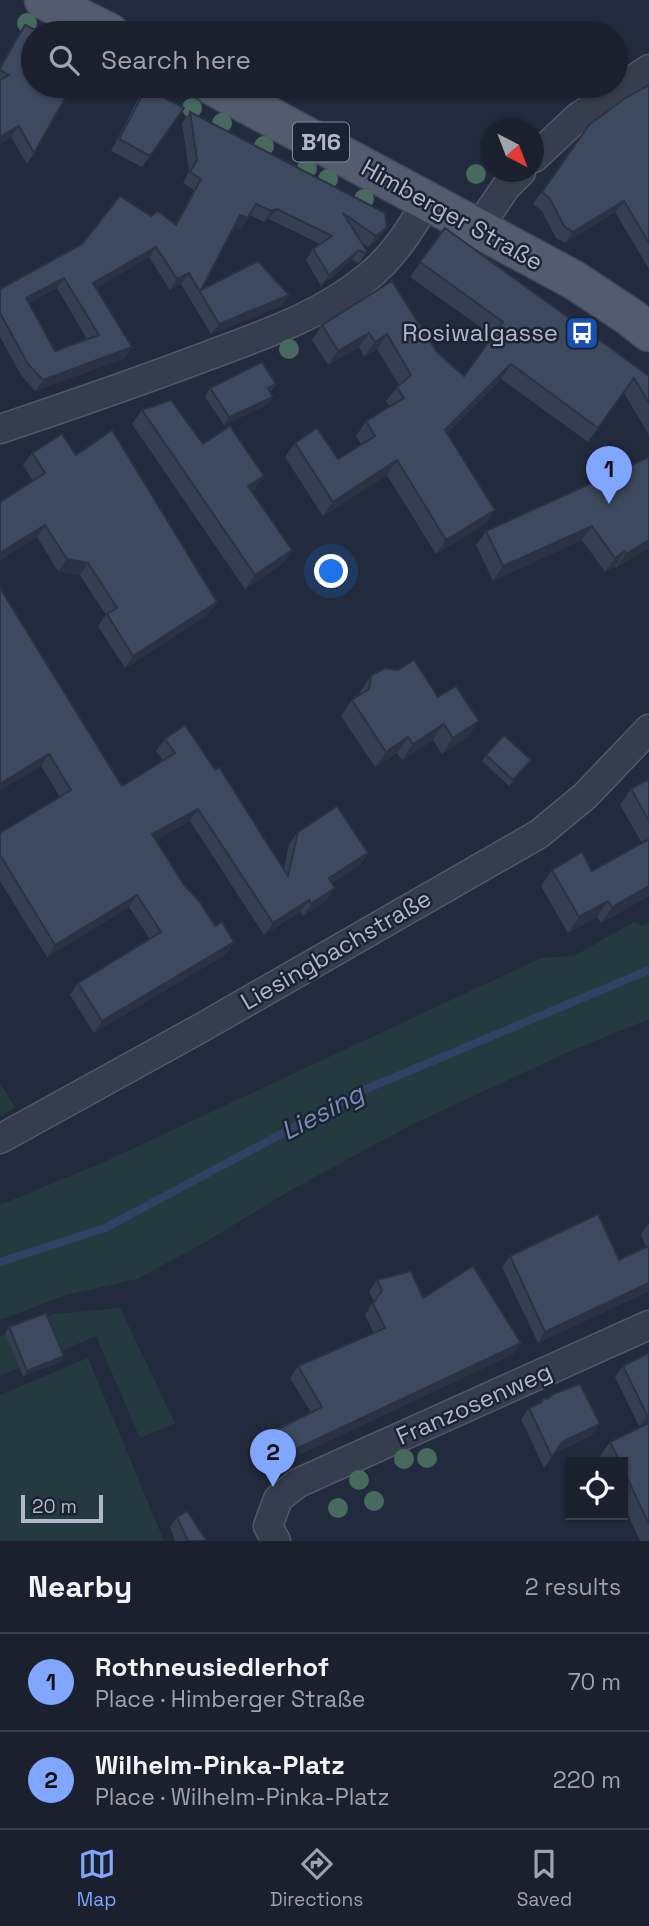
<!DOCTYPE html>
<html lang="en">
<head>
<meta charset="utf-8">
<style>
  :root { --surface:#1a202e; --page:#272d3a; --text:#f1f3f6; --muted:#9fa3aa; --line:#383e4a; --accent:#81a6ff }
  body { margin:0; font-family:"Space Grotesk",sans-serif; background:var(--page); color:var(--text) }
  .controls { position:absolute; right:21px; bottom:21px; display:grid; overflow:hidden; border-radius:0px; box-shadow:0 2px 5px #0004 }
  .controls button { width:63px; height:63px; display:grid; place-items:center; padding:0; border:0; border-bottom:2px solid var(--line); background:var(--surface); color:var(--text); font:35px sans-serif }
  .compass { position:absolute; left:481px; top:119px; width:63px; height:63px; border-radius:50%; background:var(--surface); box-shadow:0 2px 5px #0004; rotate:138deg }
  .scale { position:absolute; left:21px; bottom:18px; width:82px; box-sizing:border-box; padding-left:7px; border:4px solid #b1b8c9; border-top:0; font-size:19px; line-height:24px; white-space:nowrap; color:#b1b8c9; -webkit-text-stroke:5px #1b2333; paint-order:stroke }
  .you { position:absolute; left:332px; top:572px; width:24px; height:24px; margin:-18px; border:5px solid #fff; border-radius:50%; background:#1a73e8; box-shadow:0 0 0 10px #1a73e833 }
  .badge { display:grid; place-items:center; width:46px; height:46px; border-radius:50%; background:var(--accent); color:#111; font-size:23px; font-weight:700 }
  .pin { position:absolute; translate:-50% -58px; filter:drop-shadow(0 2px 4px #0008) }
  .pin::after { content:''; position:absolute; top:37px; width:24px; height:21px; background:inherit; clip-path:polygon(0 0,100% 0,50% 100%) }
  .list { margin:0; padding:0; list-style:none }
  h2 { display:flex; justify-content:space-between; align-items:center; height:91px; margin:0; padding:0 28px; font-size:30px }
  h2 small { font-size:23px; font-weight:400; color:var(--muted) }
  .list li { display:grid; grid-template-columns:46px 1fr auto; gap:21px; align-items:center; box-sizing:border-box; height:98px; padding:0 28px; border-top:2px solid var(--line) }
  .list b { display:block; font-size:26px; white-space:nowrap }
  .list p { margin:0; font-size:23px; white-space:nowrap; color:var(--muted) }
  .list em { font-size:23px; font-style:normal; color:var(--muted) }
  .icon { flex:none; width:38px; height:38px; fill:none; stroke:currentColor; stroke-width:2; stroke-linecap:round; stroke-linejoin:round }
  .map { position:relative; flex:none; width:649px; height:1541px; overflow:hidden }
  .search { position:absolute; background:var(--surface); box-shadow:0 2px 5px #0004; left:21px; right:21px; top:21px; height:77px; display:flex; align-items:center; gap:18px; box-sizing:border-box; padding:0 24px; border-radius:38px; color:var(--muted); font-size:26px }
  .sheet { height:287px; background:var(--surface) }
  nav { display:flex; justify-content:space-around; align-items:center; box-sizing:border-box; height:98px; border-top:2px solid var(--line); background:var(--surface); font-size:19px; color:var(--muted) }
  nav a { display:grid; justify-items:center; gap:4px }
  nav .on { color:var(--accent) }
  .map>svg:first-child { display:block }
  .green { fill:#243a3f }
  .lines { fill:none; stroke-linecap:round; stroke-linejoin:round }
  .stream { stroke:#324265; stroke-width:8 }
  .street-casing { stroke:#515869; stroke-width:31 }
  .primary-casing { stroke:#3f4757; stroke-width:41 }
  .street { stroke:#363e4e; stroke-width:28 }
  .primary { stroke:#535c6e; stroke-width:38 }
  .tree { fill:#48695e }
  .wall { fill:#343f51; fill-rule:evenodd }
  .shaded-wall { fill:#2b3342 }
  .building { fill:#3d495e; stroke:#2b3342; stroke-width:2; fill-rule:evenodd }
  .labels { text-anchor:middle; stroke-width:5; stroke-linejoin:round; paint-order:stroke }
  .shield { fill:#1b2333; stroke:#848b9c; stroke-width:2 }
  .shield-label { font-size:23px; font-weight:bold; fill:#b1b8c9 }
  .street-label { font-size:24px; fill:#b1b8c9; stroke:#1b2333 }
  .poi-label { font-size:24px; fill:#b1b8c9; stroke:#1b2333; text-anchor:end }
  .water-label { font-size:26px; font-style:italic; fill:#778bb3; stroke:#1b2333 }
</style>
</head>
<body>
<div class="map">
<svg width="649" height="1541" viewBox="0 0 649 1541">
  <rect width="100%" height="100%" fill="#222b3e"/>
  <g class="green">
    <path d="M634,922L642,926L649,923V1019L568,1052L411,1125L291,1190L202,1244L137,1279L66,1295L0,1320V1205L102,1163L541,958L574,956Z"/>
    <path d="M0,1083L15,1107L0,1117Z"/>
    <path d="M120,1308L175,1423L140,1438L96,1336L0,1376V1336L54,1314Z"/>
    <path d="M88,1358L164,1541H0V1395Z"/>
  </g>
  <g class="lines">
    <path class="stream" d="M0,1262L105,1228L364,1090L649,970"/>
    <defs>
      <g id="street">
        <path d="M534,158L578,117L649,69"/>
        <path d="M478,228L506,187L521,172"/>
        <path d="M0,429C69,406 138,382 207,356C263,335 323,315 369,276C395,255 411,228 428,200"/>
        <path d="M0,1139L201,1028L539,834L585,796L649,729"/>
        <path d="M276,1541L268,1526L278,1499L298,1483L649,1325"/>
      </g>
      <g id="primary">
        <path d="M44,0L110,33"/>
        <path d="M213,86L574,280L630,317L649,332"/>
      </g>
    </defs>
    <use href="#street" class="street-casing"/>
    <use href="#primary" class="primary-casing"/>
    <use href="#street" class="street"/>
    <use href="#primary" class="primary"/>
  </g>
  <g class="tree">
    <circle cx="27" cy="23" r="10"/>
    <circle cx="192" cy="108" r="10"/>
    <circle cx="222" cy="123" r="10"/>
    <circle cx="264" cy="146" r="10"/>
    <circle cx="307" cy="168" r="10"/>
    <circle cx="476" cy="174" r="10"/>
    <circle cx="328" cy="179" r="10"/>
    <circle cx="364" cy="199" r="10"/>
    <circle cx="289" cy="349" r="10"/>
    <circle cx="427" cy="1458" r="10"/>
    <circle cx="404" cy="1459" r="10"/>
    <circle cx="359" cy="1480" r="10"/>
    <circle cx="374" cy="1501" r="10"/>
    <circle cx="338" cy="1508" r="10"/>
  </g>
  <g class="wall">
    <path d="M25,25L34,153L27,164L11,137L0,144V65Z"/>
    <path d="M649,85V269L615,212L565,243L556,238L542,211L533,204L589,125Z"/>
    <path d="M146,88L184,108L142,167L111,151L138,99Z"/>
    <path d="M190,112L387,227L380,237L368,247L362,242L367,251L360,262L358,263L352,260L321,286L306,260L313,249L320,244L269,219L264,222L250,215L241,229L234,226L201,290L289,295L281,306L211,334L181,284L170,290L149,257L96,288L125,358L35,391L21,375L0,337V289L151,216L175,224L194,190L183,183L189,171L182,123ZM57,288L87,339L55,351L29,303Z"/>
    <path d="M445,228L649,376V435L624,393L588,442L501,379L447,433L485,524L436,554L387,475L323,516L285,457L295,443L338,459L361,444L356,436L366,421L390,407L386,401L399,385L377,349L364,357L359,347L328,365L312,340L322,325L392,281L437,352L464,376L493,336L410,277Z"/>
    <path d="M276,384L270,392L267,405L224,425L205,397L210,388Z"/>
    <path d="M142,410L203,444L264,476L254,490L252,491L292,550L282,564L245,589L132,424Z"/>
    <path d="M32,453L76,455L217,602L209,614L125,668L98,626L106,615L80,575L58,571L37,537L0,560V502L33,481L23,465Z"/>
    <path d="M649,457V548L616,568L615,566L605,572L582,540L493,581L476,545L486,531Z"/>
    <path d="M0,588L122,786L163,760L156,751L165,739L215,770L284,869L289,844L298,832L368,853L360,865L332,883L327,900L303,916L300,912L264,935L190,821L156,840L184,885L215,926L234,942L226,954L94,1033L70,995L78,983L150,939L129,907L47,957L0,881V833L60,797L41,766Z"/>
    <path d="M371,676L438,697L468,737L442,754L433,740L402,760L397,753L375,767L341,716L352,700L360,695V692Z"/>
    <path d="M486,755L527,765L509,786L482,761Z"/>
    <path d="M649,779V896L601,923L597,917L568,933L541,886L552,870L592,871L642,843L620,805L631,789Z"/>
    <path d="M649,1223V1291L538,1343L502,1267L510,1256L619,1260L646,1247L641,1234Z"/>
    <path d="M377,1280L423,1298L513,1354L269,1469L258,1446L266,1435L311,1413L290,1378L298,1366L374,1333L365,1315L374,1301L369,1292Z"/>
    <path d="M9,1327L64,1356L60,1362L23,1376L5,1333Z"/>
    <path d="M649,1353V1421L639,1426L615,1377L623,1366Z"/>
    <path d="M543,1398L592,1435L555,1453L544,1468L521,1419L529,1408L540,1403Z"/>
    <path d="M649,1423V1541H640L623,1504V1462H603L600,1456L610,1442Z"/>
    <path d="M177,1517L207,1541H175L170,1527Z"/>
  </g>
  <g class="shaded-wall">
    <path d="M19,126L11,137L0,144V137Z"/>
    <path d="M624,201L615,212L565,243L573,232Z"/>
    <path d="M277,209L269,219L264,222L271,211Z"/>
    <path d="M240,215L248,218L241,229L232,226Z"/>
    <path d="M387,227L380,237L368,247L376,236Z"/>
    <path d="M156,247L149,257L86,294L93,283Z"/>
    <path d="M359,250L352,260L321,286L329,275Z"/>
    <path d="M189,273L181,284L170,290L177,279Z"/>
    <path d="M64,278L57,288L19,309L26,298Z"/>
    <path d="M289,295L281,306L211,334L219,324Z"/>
    <path d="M369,333L359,347L328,365L338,351Z"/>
    <path d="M387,334L377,349L364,357L375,342Z"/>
    <path d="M132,347L125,358L35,391L43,380Z"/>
    <path d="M511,364L501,379L435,445L445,430Z"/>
    <path d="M273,397L267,405L224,425L229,417Z"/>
    <path d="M397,460L387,475L323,516L333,502Z"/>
    <path d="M264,476L254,490L238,500L248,486Z"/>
    <path d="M495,510L485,524L436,554L446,540Z"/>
    <path d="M45,525L37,537L0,560V553Z"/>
    <path d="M592,526L582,540L493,581L503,566Z"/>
    <path d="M649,540V548L616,568L626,554Z"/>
    <path d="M292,550L282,564L245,589L255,575Z"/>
    <path d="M625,551L615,566L605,572L615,558Z"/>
    <path d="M67,559L88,563L80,575L58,571Z"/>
    <path d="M217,602L209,614L125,668L133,656Z"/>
    <path d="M479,721L468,737L442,754L453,738Z"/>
    <path d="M444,724L433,740L402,760L413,744Z"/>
    <path d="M408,737L397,753L375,767L386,752Z"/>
    <path d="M49,754L41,766L0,791V784Z"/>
    <path d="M198,809L190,821L144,846L152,834Z"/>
    <path d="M368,853L360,865L321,890L329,878Z"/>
    <path d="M649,886V896L601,923L612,907Z"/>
    <path d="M335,888L327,900L303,916L311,904Z"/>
    <path d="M137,895L129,907L47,957L55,945Z"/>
    <path d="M309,900L300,912L264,935L273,923Z"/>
    <path d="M608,901L597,917L568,933L579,917Z"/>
    <path d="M234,942L226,954L94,1033L102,1021Z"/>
    <path d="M649,1283V1291L538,1343L545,1332Z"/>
    <path d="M521,1343L513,1354L269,1469L277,1458Z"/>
    <path d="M64,1356L60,1362L23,1376L27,1371Z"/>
    <path d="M649,1414V1421L639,1426L647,1415Z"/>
    <path d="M600,1424L592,1435L554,1453L562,1442Z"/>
  </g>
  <g class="building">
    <path d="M25,25L42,33H33V86H72L34,153L19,126L0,137V80L9,75L0,70V68Z"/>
    <path d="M649,85V243L624,201L573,232L564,226L550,199L542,192L589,125L624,99Z"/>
    <path d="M146,88L184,108L150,156L119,139Z"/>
    <path d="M190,112L385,213L387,227L376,236L343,213L367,251L365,253L359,250L329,275L313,249L332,236L277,209L271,211L256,204L248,218L240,215L201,290L258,261L289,295L219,324L189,273L177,279L156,247L93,283L132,347L43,380L28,364L0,313V289L82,244L120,196L151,216L158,211L176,225L201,179L190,172L197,160ZM64,278L99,335L55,351L26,298Z"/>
    <path d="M445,228L649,376V403L634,378L598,428L511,364L445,430L495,510L446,540L397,460L333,502L295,443L317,428L338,459L375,436L366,421L404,398L397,387L411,375L387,334L375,342L369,333L338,351L322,325L392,281L437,352L464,376L503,322L420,262Z"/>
    <path d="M262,362L276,384L268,388L273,397L229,417L210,388Z"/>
    <path d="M171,400L203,444L230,426L264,476L248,486L292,550L255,575L142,410Z"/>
    <path d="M112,430L217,602L133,656L107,614L117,608L88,563L67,559L45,525L0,553V502L45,473L32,453L62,434L76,455Z"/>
    <path d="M649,457V540L626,554L625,551L615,558L592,526L503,566L486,531Z"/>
    <path d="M0,588L122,786L175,753L165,739L185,725L215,770L219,767L288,876L298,832L337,806L368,853L329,878L335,888L311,904L309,900L273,923L198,809L152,834L184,885L200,902L215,926L222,922L234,942L102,1021L78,983L161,932L137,895L55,945L0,855V833L71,790L49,754L0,784Z"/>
    <path d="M414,660L438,697L456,686L479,721L453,738L444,724L413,744L408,737L386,752L352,700L369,689L371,676L385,668L398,670Z"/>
    <path d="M504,735L531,760L513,780L486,755Z"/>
    <path d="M649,779V821L631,789Z"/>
    <path d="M649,839V886L612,907L608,901L579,917L552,870L582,852L592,871Z"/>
    <path d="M598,1214L619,1260L649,1246V1283L545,1332L510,1256Z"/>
    <path d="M473,1266L521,1343L277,1458L266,1435L322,1407L298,1366L385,1328L373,1304L382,1290L377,1280L411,1271L423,1298Z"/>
    <path d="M46,1313L64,1356L27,1371L9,1327Z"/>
    <path d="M649,1353V1414L647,1415L623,1366Z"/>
    <path d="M580,1384L600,1424L562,1442L552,1457L529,1408L542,1402L543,1398L548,1399L553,1394Z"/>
    <path d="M649,1423V1524L623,1469V1462H620L610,1442Z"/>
    <path d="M187,1511L207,1541H188L177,1517Z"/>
  </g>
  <defs>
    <symbol id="bus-square" viewBox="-11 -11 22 22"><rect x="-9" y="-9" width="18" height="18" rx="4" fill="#1a4fb4" stroke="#1b2333"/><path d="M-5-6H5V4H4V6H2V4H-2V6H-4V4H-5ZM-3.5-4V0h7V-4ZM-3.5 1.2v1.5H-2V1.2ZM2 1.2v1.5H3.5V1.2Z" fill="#fff"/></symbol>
  </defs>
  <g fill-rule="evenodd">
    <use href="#bus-square" x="563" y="314" width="38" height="38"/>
  </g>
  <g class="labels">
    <rect class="shield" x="293" y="122.5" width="56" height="39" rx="5"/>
    <g class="shield-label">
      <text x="321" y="150">B16</text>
    </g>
    <g class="street-label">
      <text transform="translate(452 215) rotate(29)" y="8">Himberger Straße</text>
      <text transform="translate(336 950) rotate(-30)" y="8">Liesingbachstraße</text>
      <text transform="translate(474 1404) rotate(-24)" y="8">Franzosenweg</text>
    </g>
    <g class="poi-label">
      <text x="558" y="341">Rosiwalgasse</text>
    </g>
    <g class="water-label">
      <text transform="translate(322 1112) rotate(-28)" y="9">Liesing</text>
    </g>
  </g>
</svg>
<div class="controls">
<button><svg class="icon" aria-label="locate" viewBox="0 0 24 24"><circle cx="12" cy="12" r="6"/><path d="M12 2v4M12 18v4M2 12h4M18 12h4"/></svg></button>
</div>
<svg class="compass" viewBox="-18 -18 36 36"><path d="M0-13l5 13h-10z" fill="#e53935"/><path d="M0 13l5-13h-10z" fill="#9fa3aa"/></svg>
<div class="scale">20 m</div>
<div class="you"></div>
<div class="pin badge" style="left:609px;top:504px">1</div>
<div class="pin badge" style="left:273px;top:1487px">2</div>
<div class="search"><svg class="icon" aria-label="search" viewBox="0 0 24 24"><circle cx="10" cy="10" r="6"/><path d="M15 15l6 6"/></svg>Search here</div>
</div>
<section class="sheet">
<h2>Nearby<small>2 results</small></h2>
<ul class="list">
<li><span class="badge">1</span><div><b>Rothneusiedlerhof</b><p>Place · Himberger Straße</p></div><em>70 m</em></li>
<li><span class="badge">2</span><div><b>Wilhelm-Pinka-Platz</b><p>Place · Wilhelm-Pinka-Platz</p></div><em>220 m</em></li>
</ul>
</section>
<nav>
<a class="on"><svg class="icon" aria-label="map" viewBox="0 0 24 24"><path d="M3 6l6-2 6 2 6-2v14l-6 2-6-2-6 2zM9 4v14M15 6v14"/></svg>Map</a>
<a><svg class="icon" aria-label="directions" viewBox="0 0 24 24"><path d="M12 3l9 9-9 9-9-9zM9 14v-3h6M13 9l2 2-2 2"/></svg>Directions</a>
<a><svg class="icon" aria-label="saved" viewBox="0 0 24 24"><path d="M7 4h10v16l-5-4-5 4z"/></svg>Saved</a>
</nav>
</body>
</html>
